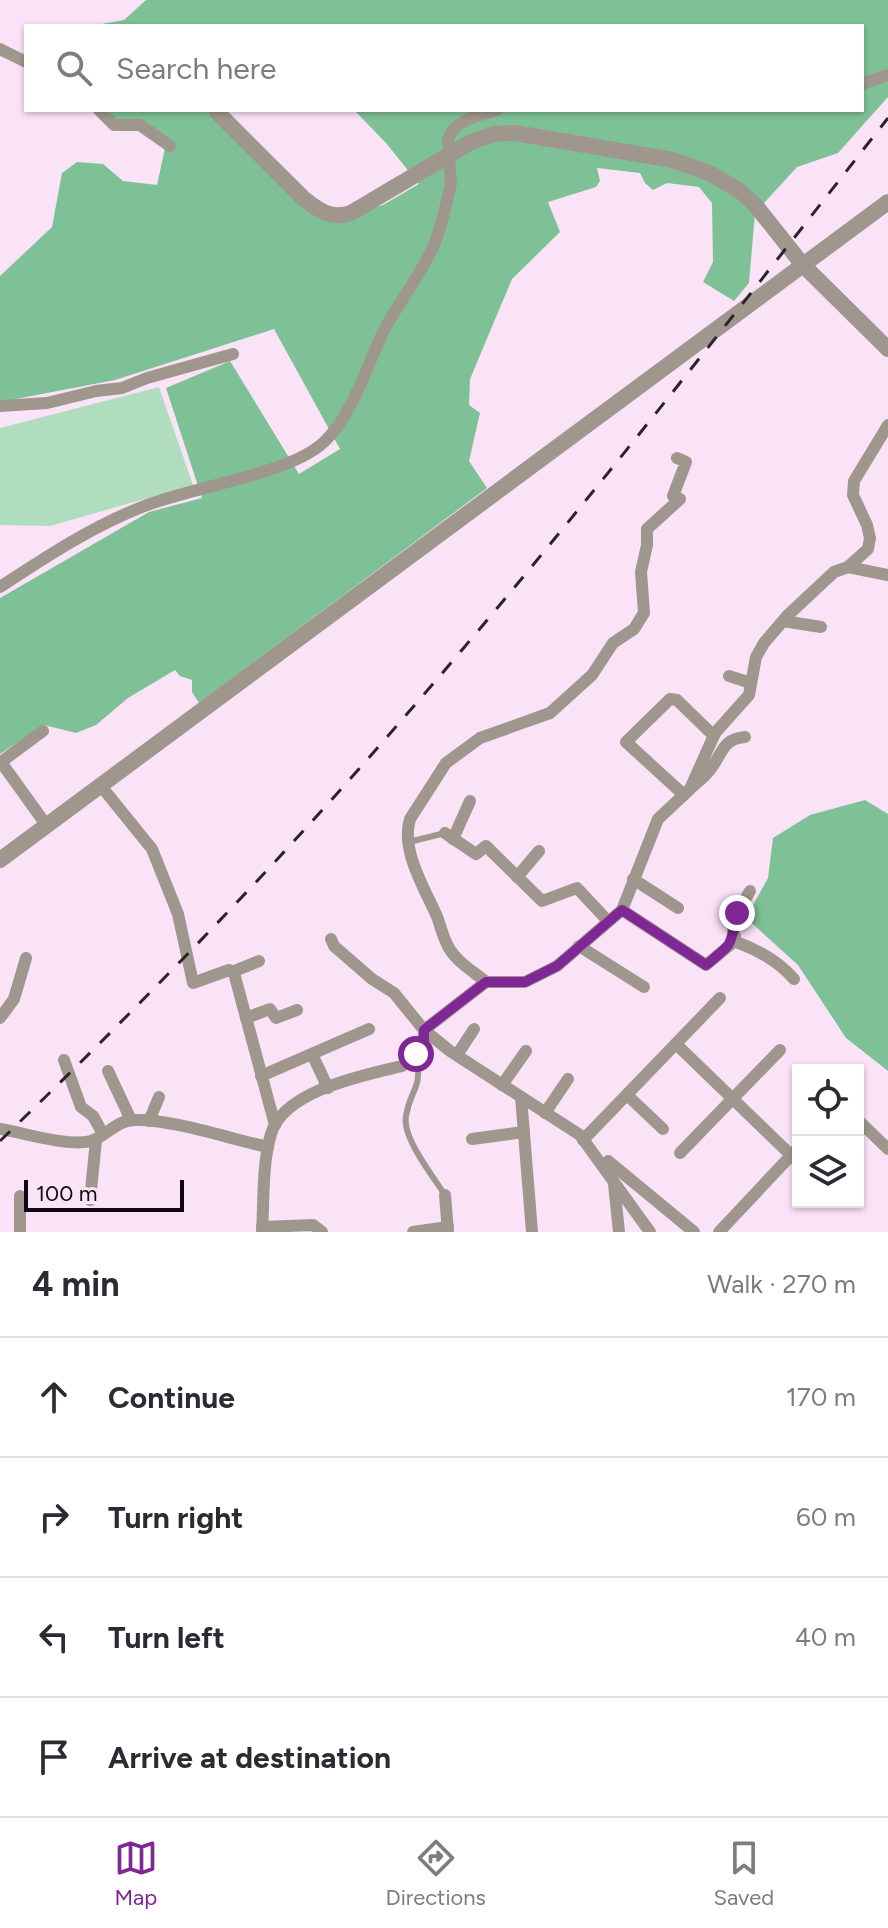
<!DOCTYPE html>
<html lang="en">
<head>
<meta charset="utf-8">
<style>
  :root { --surface:#fff; --page:#f7f7f7; --text:#2b2b33; --muted:#7c7c81; --line:#e1e1e2; --accent:#7f2795 }
  body { margin:0; font-family:Figtree,sans-serif; background:var(--page); color:var(--text) }
  .controls { position:absolute; right:24px; bottom:24px; display:grid; overflow:hidden; border-radius:0px; box-shadow:0 2px 6px #0004 }
  .controls button { width:72px; height:72px; display:grid; place-items:center; padding:0; border:0; border-bottom:2px solid var(--line); background:var(--surface); color:var(--text); font:40px sans-serif }
  .scale { position:absolute; left:24px; bottom:20px; width:160px; box-sizing:border-box; padding-left:8px; border:4px solid #110910; border-top:0; font-size:22px; line-height:28px; white-space:nowrap; color:#110910; -webkit-text-stroke:6px #fae2f7; paint-order:stroke }
  .stop { position:absolute; width:24px; height:24px; margin:-18px; border:6px solid #7f2795; border-radius:50%; background:#fff }
  .stop.end { background:#7f2795; border-color:#fff; box-shadow:0 2px 8px #0008 }
  .list { margin:0; padding:0; list-style:none }
  h2 { display:flex; justify-content:space-between; align-items:center; height:104px; margin:0; padding:0 32px; font-size:34px }
  h2 small { font-size:26px; font-weight:400; color:var(--muted) }
  .list li { display:grid; grid-template-columns:52px 1fr auto; gap:24px; align-items:center; box-sizing:border-box; height:120px; padding:0 32px; border-top:2px solid var(--line) }
  .list b { display:block; font-size:30px; white-space:nowrap }
  .list em { font-size:26px; font-style:normal; color:var(--muted) }
  .icon { flex:none; width:44px; height:44px; fill:none; stroke:currentColor; stroke-width:2; stroke-linecap:round; stroke-linejoin:round }
  .map { position:relative; flex:none; width:888px; height:1232px; overflow:hidden }
  .search { position:absolute; background:var(--surface); box-shadow:0 2px 6px #0004; left:24px; right:24px; top:24px; height:88px; display:flex; align-items:center; gap:20px; box-sizing:border-box; padding:0 28px; border-radius:0px; color:var(--muted); font-size:30px }
  .sheet { height:584px; background:var(--surface) }
  nav { display:flex; justify-content:space-around; align-items:center; box-sizing:border-box; height:112px; border-top:2px solid var(--line); background:var(--surface); font-size:22px; color:var(--muted) }
  nav a { display:grid; justify-items:center; gap:4px }
  nav .on { color:var(--accent) }
  .map>svg:first-child { display:block }
  .green { fill:#b1ddbf }
  .forest { fill:#7fc196 }
  .lines { fill:none; stroke-linecap:round; stroke-linejoin:round }
  .service { stroke:#9f978d; stroke-width:6 }
  .minor { stroke:#9f978d; stroke-width:12 }
  .tertiary { stroke:#9f978d; stroke-width:16 }
  .rail { stroke:#2c222a; stroke-width:3; stroke-dasharray:14 14; stroke-linecap:butt }
  .minor-bridge { stroke:#9f978d; stroke-width:12 }
  .route { stroke:#7f2795; stroke-width:10 }
</style>
</head>
<body>
<div class="map">
<svg width="888" height="1232" viewBox="0 0 888 1232">
  <rect width="100%" height="100%" fill="#fae2f7"/>
  <path class="green" d="M159,387L193,485L50,526L0,525V428Z"/>
  <g class="forest">
    <path d="M146,0H888V97L838,153L797,167L755,213L749,283L734,301L703,282L713,262L712,203L699,187L667,183L653,190L645,183L640,173L597,168L600,181L596,187L548,202L560,232L512,279L470,379L469,405L480,413L469,461L487,488L199,703L192,692V680L180,676L175,670L128,698L96,725L76,733L44,725L0,754V598L149,512L202,498L166,388L230,361L299,474L340,449L274,329L115,380L0,402V276L52,227L62,173L77,162L103,164L123,181L157,185L167,139L118,120L104,110H222L312,203L339,218L383,205L419,184L386,143L354,110H862V26H91L124,20Z"/>
    <path d="M865,800L888,814V1071L846,1038L798,965L746,918L768,878L773,838L810,815Z"/>
  </g>
  <g class="lines">
    <g class="service">
      <path d="M409,842L445,833"/>
      <path d="M416,1054C423,1091 411,1086 406,1116C402,1138 433,1176 445,1195"/>
    </g>
    <g class="minor">
      <path d="M0,49L26,62"/>
      <path d="M862,84L888,75"/>
      <path d="M99,110L114,125H140L170,146"/>
      <path d="M448,141C451,121 479,115 497,110"/>
      <path d="M0,406L47,403L96,391L122,388L147,378L233,354"/>
      <path d="M848,567L888,575"/>
      <path d="M0,587C46,557 91,527 142,507C190,487 289,475 324,442C353,415 367,365 384,330C399,302 420,276 433,247C442,226 446,205 451,183"/>
      <path d="M783,621L821,627"/>
      <path d="M729,676L751,683"/>
      <path d="M43,731L1,762L47,826"/>
      <path d="M101,786L152,849L178,914L193,983L229,970L234,973L275,1125"/>
      <path d="M692,787C699,781 707,775 712,767C723,752 723,739 745,737"/>
      <path d="M684,795L626,742L670,699L677,700L714,736"/>
      <path d="M445,833L476,854L486,846L542,901L577,888L608,921"/>
      <path d="M453,839L470,801"/>
      <path d="M517,877L539,851"/>
      <path d="M633,879L678,908"/>
      <path d="M622,910L706,965L730,945L735,937L733,929L737,913L750,891"/>
      <path d="M331,939L334,946L372,979L394,993L424,1030L450,1051L580,1135L650,1232"/>
      <path d="M733,941C757,949 777,960 794,979"/>
      <path d="M579,946L644,987"/>
      <path d="M232,972L259,961"/>
      <path d="M486,982C474,972 457,962 449,948C444,940 441,929 438,919C426,890 400,851 410,819L446,763L480,738L550,713L592,675L613,643L634,629L644,613L641,572L647,545V529L680,499L673,496L686,462L677,458"/>
      <path d="M0,1018L14,999L26,958"/>
      <path d="M246,1018L270,1009L276,1018L297,1010"/>
      <path d="M676,1044L798,1162"/>
      <path d="M312,1054L328,1088"/>
      <path d="M457,1055L474,1029"/>
      <path d="M64,1060L81,1107L93,1116L103,1134"/>
      <path d="M108,1071L131,1120"/>
      <path d="M261,1076L369,1029"/>
      <path d="M502,1085L526,1051"/>
      <path d="M627,1095L663,1129"/>
      <path d="M521,1097L532,1232"/>
      <path d="M545,1113L568,1079"/>
      <path d="M858,1120L888,1149"/>
      <path d="M149,1121L159,1097"/>
      <path d="M0,1129C25,1133 68,1147 91,1141C107,1136 116,1120 135,1120C172,1119 230,1139 268,1147"/>
      <path d="M472,1139L524,1132"/>
      <path d="M583,1140L720,998"/>
      <path d="M680,1153L780,1050"/>
      <path d="M608,1161L694,1232"/>
      <path d="M614,1184L619,1232"/>
      <path d="M445,1195L448,1232"/>
      <path d="M90,1200L96,1140"/>
      <path d="M262,1227L313,1225L322,1232"/>
      <path d="M20,1232V1196"/>
      <path d="M262,1232C264,1201 262,1164 271,1134C283,1091 364,1075 402,1066C416,1057 424,1047 424,1030L486,982H525L557,966L622,910L658,819L690,789L715,733L749,695L756,657L764,643L787,616L834,572L848,567L868,549L870,538L867,525L853,495L854,481L888,425"/>
      <path d="M413,1232L448,1227"/>
      <path d="M719,1232L798,1148"/>
    </g>
    <g class="tertiary">
      <path d="M217,112L303,198C318,210 331,220 351,213L471,142L494,134L515,133L673,160L711,174L740,191L756,206L803,265L888,349"/>
      <path d="M0,860L888,202"/>
    </g>
    <path class="rail" d="M0,1141C139,1007 274,868 400,722C570,527 728,322 888,118"/>
    <path class="minor-bridge" d="M448,141L451,183"/>
  </g>
  <g class="lines">
    <path class="route" d="M416,1054L424,1043V1030L486,982H525L557,966L622,910L706,965C735,941 729,948 737,913"/>
  </g>
</svg>
<div class="controls">
<button><svg class="icon" aria-label="locate" viewBox="0 0 24 24"><circle cx="12" cy="12" r="6"/><path d="M12 2v4M12 18v4M2 12h4M18 12h4"/></svg></button>
<button><svg class="icon" aria-label="layers" viewBox="0 0 24 24"><path d="M12 4l9 5-9 5-9-5zM3 14l9 5 9-5"/></svg></button>
</div>
<div class="scale">100 m</div>
<div class="stop" style="left:416px;top:1054px"></div>
<div class="stop end" style="left:737px;top:913px"></div>
<div class="search"><svg class="icon" aria-label="search" viewBox="0 0 24 24"><circle cx="10" cy="10" r="6"/><path d="M15 15l6 6"/></svg>Search here</div>
</div>
<section class="sheet">
<h2>4 min<small>Walk · 270 m</small></h2>
<ul class="list">
<li><svg class="icon" aria-label="ahead" viewBox="0 0 24 24"><path d="M12 20V5M6 11l6-6 6 6"/></svg><div><b>Continue</b></div><em>170 m</em></li>
<li><svg class="icon" aria-label="right" viewBox="0 0 24 24"><path d="M7 20v-9h11M14 6l5 5-5 5"/></svg><div><b>Turn right</b></div><em>60 m</em></li>
<li><svg class="icon" aria-label="left" viewBox="0 0 24 24"><path d="M17 20v-9H6M10 6l-5 5 5 5"/></svg><div><b>Turn left</b></div><em>40 m</em></li>
<li><svg class="icon" aria-label="arrive" viewBox="0 0 24 24"><path d="M6 21V4h12l-3 4 3 4H6"/></svg><div><b>Arrive at destination</b></div></li>
</ul>
</section>
<nav>
<a class="on"><svg class="icon" aria-label="map" viewBox="0 0 24 24"><path d="M3 6l6-2 6 2 6-2v14l-6 2-6-2-6 2zM9 4v14M15 6v14"/></svg>Map</a>
<a><svg class="icon" aria-label="directions" viewBox="0 0 24 24"><path d="M12 3l9 9-9 9-9-9zM9 14v-3h6M13 9l2 2-2 2"/></svg>Directions</a>
<a><svg class="icon" aria-label="saved" viewBox="0 0 24 24"><path d="M7 4h10v16l-5-4-5 4z"/></svg>Saved</a>
</nav>
</body>
</html>
